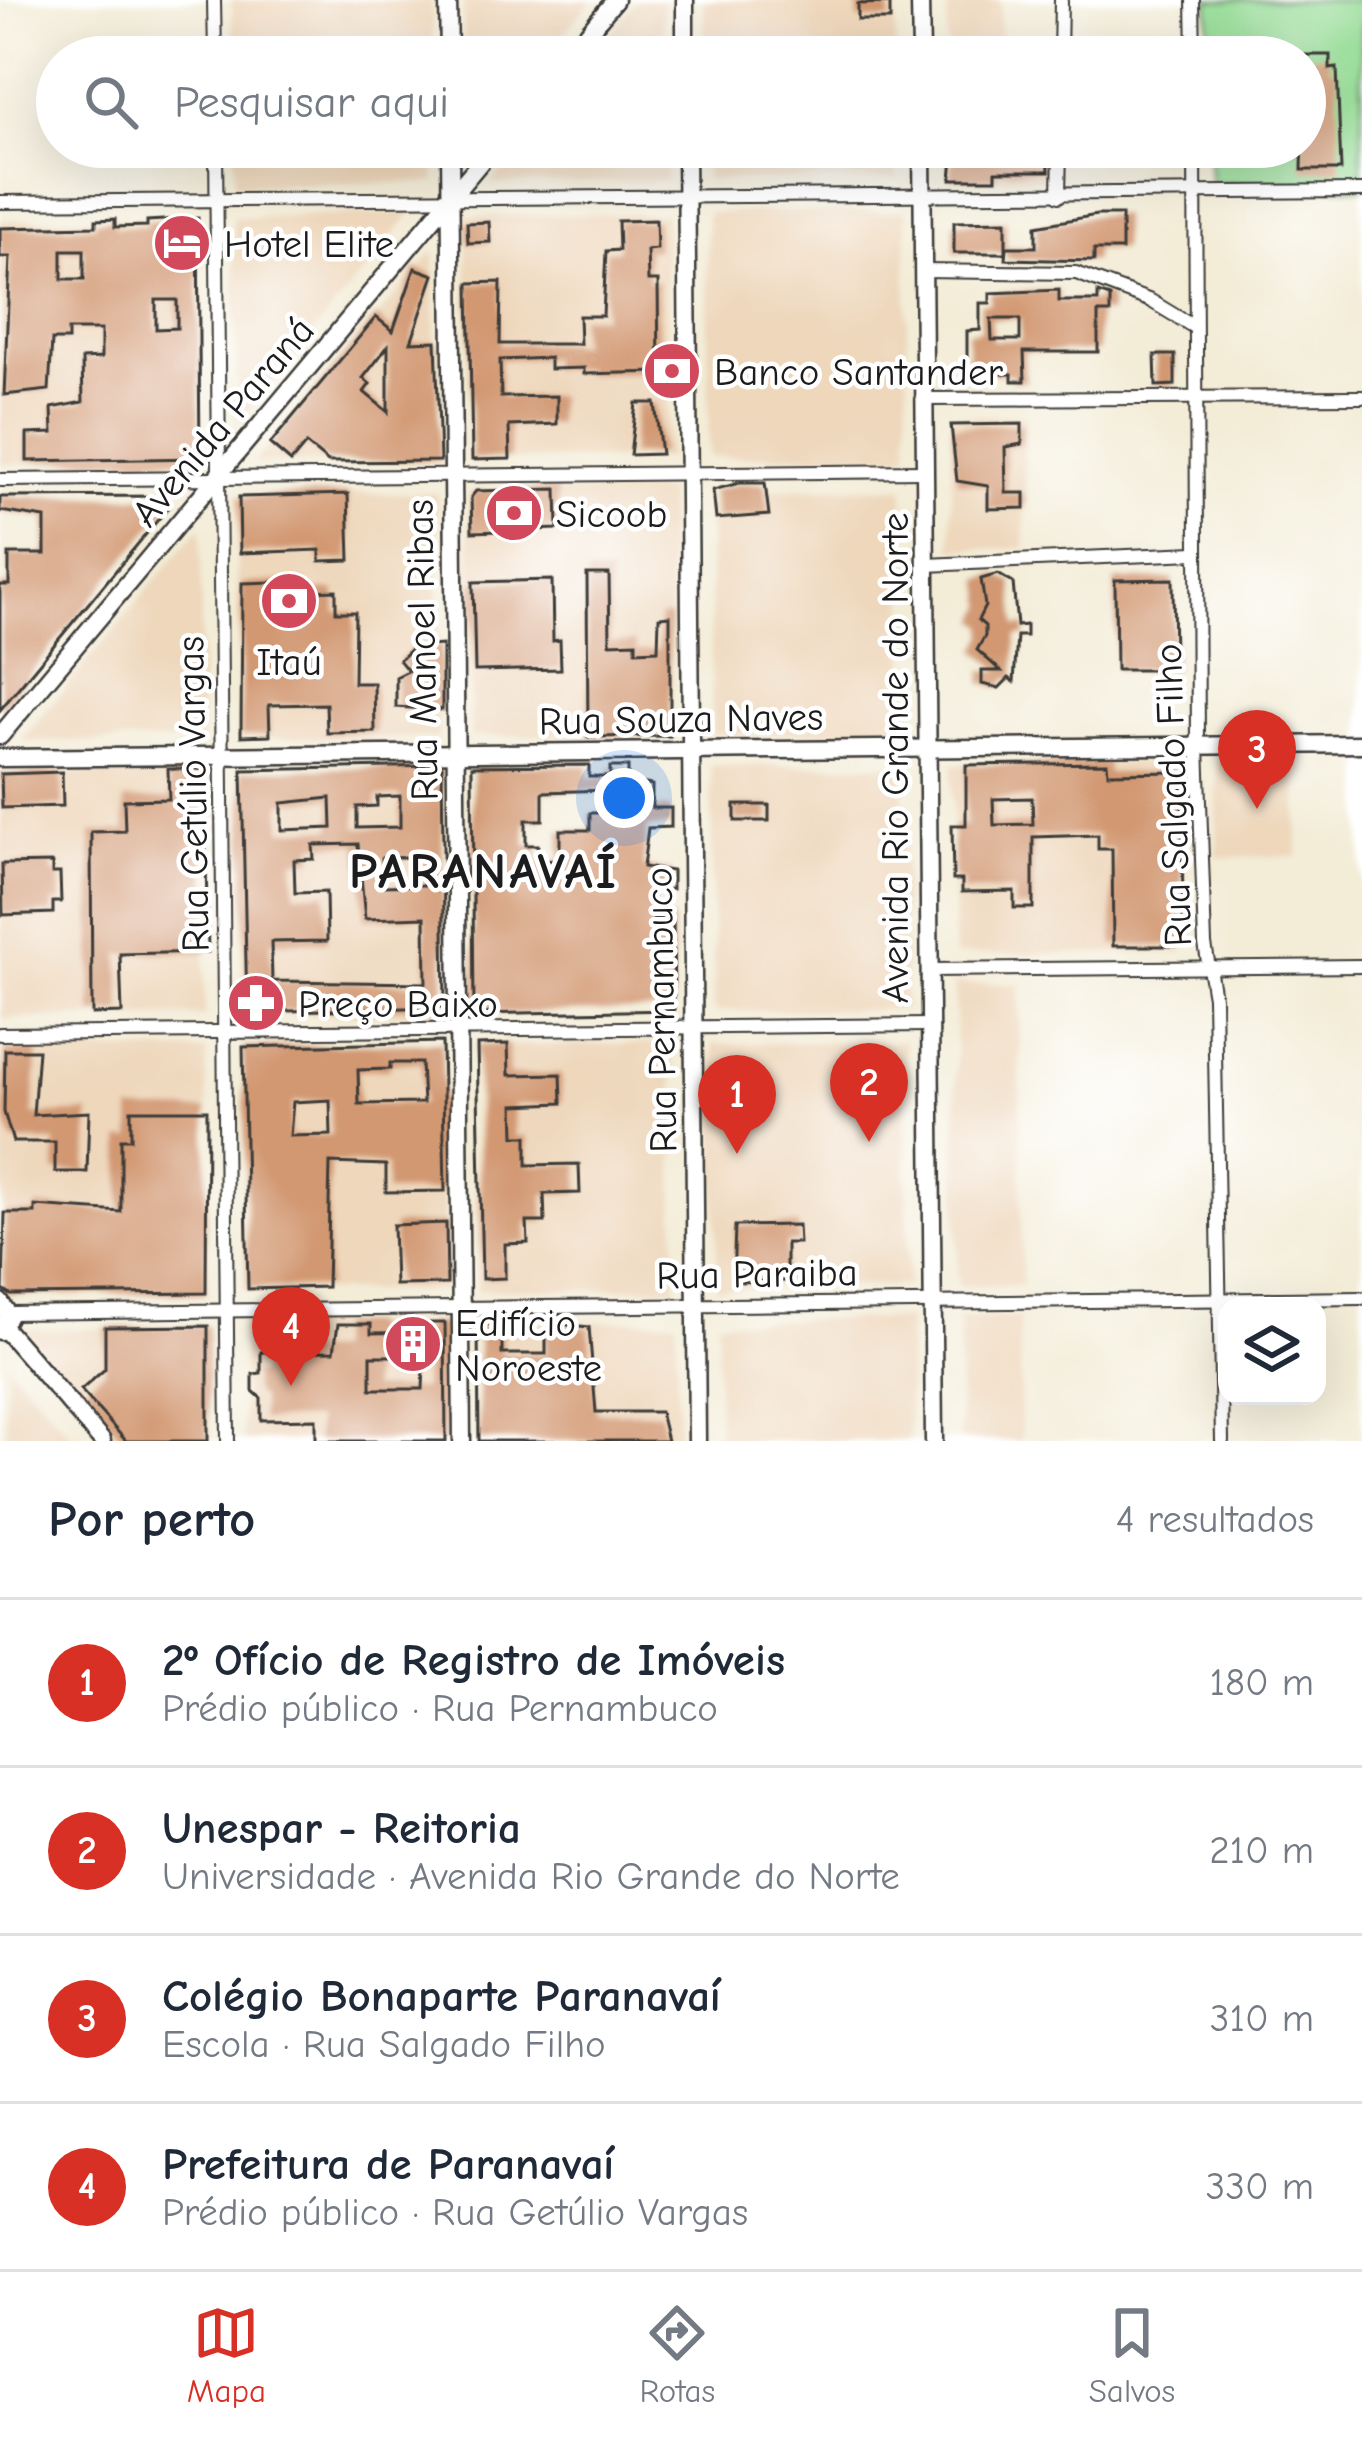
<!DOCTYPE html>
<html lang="pt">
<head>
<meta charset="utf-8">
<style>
  :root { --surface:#fff; --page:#f6f6f7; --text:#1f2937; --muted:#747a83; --line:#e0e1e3; --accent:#d93025 }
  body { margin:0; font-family:"Comic Neue",sans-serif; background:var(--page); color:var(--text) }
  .controls { position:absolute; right:36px; bottom:36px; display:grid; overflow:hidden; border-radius:24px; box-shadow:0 12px 48px #0002 }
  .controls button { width:108px; height:108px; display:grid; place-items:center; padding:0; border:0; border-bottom:3px solid var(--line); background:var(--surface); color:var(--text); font:60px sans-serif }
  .you { position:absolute; left:624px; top:798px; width:42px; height:42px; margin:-30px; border:9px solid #fff; border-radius:50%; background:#1a73e8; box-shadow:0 0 0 18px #1a73e833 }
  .badge { display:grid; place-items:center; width:78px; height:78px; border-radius:50%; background:var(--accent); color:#fff; font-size:39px; font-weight:700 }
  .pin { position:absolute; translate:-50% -99px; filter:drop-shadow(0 3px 6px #0008) }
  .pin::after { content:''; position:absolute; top:63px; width:42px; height:36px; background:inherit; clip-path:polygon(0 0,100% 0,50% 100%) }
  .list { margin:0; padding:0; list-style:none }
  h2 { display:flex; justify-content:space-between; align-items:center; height:156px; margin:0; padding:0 48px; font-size:51px }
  h2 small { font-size:39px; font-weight:400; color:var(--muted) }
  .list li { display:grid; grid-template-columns:78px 1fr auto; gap:36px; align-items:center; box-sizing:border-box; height:168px; padding:0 48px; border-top:3px solid var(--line) }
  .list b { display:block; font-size:45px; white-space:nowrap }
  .list p { margin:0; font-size:39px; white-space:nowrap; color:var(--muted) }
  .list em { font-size:39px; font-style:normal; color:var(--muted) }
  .icon { flex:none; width:66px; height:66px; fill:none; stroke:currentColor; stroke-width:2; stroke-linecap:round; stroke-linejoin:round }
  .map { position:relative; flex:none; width:1362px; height:1441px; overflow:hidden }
  .search { position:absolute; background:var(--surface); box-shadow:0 12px 48px #0002; left:36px; right:36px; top:36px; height:132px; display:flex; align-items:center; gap:30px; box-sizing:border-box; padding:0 42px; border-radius:66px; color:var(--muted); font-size:45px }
  .sheet { height:828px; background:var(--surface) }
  nav { display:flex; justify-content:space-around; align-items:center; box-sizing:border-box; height:168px; border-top:3px solid var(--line); background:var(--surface); font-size:33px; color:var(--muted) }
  nav a { display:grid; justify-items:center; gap:6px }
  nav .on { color:var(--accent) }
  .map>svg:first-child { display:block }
  .built { fill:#eed7bb }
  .green { fill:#95db95; stroke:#587c58; stroke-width:3 }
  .building { fill:#d29872; fill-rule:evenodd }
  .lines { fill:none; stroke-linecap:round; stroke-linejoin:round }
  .street-casing { stroke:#3c3b38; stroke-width:16 }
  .secondary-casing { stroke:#3c3b38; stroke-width:21 }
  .street { stroke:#fff; stroke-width:12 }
  .secondary { stroke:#fff; stroke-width:16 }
  .labels { text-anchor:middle; stroke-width:9; stroke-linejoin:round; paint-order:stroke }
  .poi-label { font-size:39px; fill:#1c1c1c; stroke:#fff; text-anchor:start }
  .street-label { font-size:39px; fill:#1c1c1c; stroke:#fff }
  .district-label { font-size:51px; font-weight:bold; letter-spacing:3px; fill:#1c1c1c; stroke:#fff }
</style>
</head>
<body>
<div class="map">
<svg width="1362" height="1441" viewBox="0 0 1362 1441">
  <rect width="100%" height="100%" fill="#fff"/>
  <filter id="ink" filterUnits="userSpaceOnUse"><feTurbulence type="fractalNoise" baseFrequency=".00833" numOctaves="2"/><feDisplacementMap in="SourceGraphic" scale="24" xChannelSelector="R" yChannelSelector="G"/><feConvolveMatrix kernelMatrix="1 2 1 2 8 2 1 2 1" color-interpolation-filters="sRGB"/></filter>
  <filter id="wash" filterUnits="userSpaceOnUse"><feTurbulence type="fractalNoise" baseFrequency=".004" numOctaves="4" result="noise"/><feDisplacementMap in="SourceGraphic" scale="48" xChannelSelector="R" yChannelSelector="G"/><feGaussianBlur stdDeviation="2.7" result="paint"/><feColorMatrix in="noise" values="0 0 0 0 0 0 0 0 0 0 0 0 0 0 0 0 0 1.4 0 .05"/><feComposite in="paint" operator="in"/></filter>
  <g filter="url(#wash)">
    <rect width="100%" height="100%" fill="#f3ecd7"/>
    <g class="built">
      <path d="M232,0H432L433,57H233Z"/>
      <path d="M463,0H592L544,57H464Z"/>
      <path d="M637,0H662L663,57H592Z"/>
      <path d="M704,0H895L896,57H705Z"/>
      <path d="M947,0H1000V44L1053,45V57H947Z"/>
      <path d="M234,147H434L435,182L235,185Z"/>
      <path d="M521,147H665L666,180L491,184Z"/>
      <path d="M705,147H897V179L706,180Z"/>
      <path d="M947,147H1052V178L947,179Z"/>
      <path d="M906,211L908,455L709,457L707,213Z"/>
      <path d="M412,213L238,423L233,218Z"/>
      <path d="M666,214L668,458L469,460L467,216Z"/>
      <path d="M198,218L200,462L0,464V220Z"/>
      <path d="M434,250L436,461L254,463Z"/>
      <path d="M951,416H1024L1025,548L952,549Z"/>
      <path d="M904,487L907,731L712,734L709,490Z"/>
      <path d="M668,491L671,735L471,736L469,492Z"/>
      <path d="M437,493L438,737L238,738L237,494Z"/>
      <path d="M201,526V741H21Z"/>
      <path d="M1217,761H1297L1298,856L1217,857Z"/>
      <path d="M1181,762L1183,952L954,955L952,764Z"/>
      <path d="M903,765L905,1009L714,1011L711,766Z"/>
      <path d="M440,770L442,1014L243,1015L241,771Z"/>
      <path d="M203,772L205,1016L2,1018L0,774Z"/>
      <path d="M1019,984L1022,1285L958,1286L955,984Z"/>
      <path d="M905,1041L908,1285L717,1288L713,1044Z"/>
      <path d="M673,1043L676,1288L477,1290L474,1046Z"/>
      <path d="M244,1047H443L444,1291H244Z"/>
      <path d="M3,1051H207V1295H4Z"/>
      <path d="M1019,1317L1021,1441H960L959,1318Z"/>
      <path d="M908,1319L909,1441H718L717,1321Z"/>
      <path d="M676,1320L678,1441H479L477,1324Z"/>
      <path d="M445,1323L446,1441H243L242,1325Z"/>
      <path d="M208,1327L209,1441H123L24,1330Z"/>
      <path d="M7,1364L76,1441H6Z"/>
    </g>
    <path class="green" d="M1209,0H1362V188L1211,183L1208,147H1305V57H1209Z"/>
    <g id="blocks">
      <g class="building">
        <path d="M890,3V20H858V4Z"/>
        <rect x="1253" y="46" width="35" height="11"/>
        <path d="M1305,55H1330V69L1337,68L1341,170H1302Z"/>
        <rect x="788" y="147" width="30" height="11"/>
        <path d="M954,147H1048L1049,171H996V179H951Z"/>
        <path d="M1097,215H1122V250H1094V261L1006,259L1007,247H1036V226Z"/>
        <path d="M198,218L200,458L27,461V434L53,433L52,408L83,402L82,359L101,358V330H68V340H52L49,390L4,395L10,257H0V228L96,226V220L115,219V227L147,226V221ZM62,250H84V279H62ZM156,300H177V328L156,329Z"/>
        <path d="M656,220L657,249L647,250L648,281H658L659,372L584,374V368L550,369V358L500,360L501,397L557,396V424L509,426L510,459L472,460L469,283L501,282L500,344H580L579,316H603L606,251L619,250L618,221Z"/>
        <path d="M1006,221V253H954V222Z"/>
        <path d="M489,222L490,242L468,243L467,223Z"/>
        <path d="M415,268L434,275L411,342L436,341L440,461L328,462L306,444L291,462L270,444L376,317L393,331ZM388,346V412L364,392L370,384L363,378Z"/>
        <path d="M1059,290V301H1098V293L1110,297V313H1098V352H1024L1025,381H1012V374H967V331L980,330V303H990V293ZM991,319H1020V340H992Z"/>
        <path d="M1155,355H1175V385L1156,386Z"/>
        <path d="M636,403H655L661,454L630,455Z"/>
        <path d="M1022,424V444L1005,447L1006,493H1025V508L988,509V486L957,481L951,425Z"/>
        <path d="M739,483H765L769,515L716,519L713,490Z"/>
        <path d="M557,489L558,529L472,532L471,497L476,491Z"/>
        <path d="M348,494L350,560L320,561V550L240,553L239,497Z"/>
        <path d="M167,496L171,504L0,710V585H9V554H45V518L0,511V497Z"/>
        <path d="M587,574H609L610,643L636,642V651L658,650L659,617L670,616V736L588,737Z"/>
        <path d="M998,574L1013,583L1017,626L1026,625V636H1017L1014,682L1009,678L999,688L982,684V671H1001L977,650L985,636V626L978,620L985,606L981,579Z"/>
        <path d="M1173,579L1174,670H1116L1115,580Z"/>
        <path d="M552,580L553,641L560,640L561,669L475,671L473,582Z"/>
        <path d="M306,581L307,591L336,590V612H355L354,683H374L375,732L327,733L326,704L269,705L270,735L241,736L242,583Z"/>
        <path d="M442,645V710L396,707V677L408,671L399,660L413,647Z"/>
        <path d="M1107,763L1108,773L1182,772L1183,946H1113L1112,849H1098V835L1033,837V908H1014V891L962,892V880H953L952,825H966V765ZM1032,798L1033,824L994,825L993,799Z"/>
        <path d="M589,765V777H610V767H628V781L652,785V808H671V827L648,828L643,867L672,871V889L653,890V919H673L674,1010L474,1014L472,766ZM609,790L611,813H590V830H560V860L538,861V845H526V820H543V792Z"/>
        <path d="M442,766L445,1007L247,1012L242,770ZM400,796V827L357,828V807L377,806V797ZM331,798L332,828L282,830V803ZM358,844L365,919L425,917L426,983L272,981L271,942L327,941L326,892L295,893L294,860L314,859L313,845ZM424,857V885L383,886L382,858Z"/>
        <path d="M168,769H204L208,952L120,954L122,1013L92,1014L91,832L125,831L124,800L169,799Z"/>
        <path d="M62,772L63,806L2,808L1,774Z"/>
        <rect x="735" y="805" width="34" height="16"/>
        <path d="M52,863V873H60L61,902H53V913L3,915L2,864Z"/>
        <path d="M442,1042L445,1191L386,1192V1165L330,1163L327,1287L248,1289L243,1047ZM390,1063H421L423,1103L359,1104L358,1070L390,1069ZM330,1100L331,1135L290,1136L293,1102Z"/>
        <path d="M508,1044L509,1075L561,1074L562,1103L514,1105L515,1136H527V1165L579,1164L580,1193L544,1194L545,1222H527L528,1243L505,1244V1278L482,1279L477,1045Z"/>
        <path d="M5,1050H38L33,1115L89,1112L87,1172H55V1142H13L4,1112Z"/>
        <path d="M131,1110H207L206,1293L11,1295L3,1290L5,1213H35V1206L121,1212V1139H131Z"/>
        <path d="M446,1223L447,1284L395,1285L393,1225Z"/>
        <path d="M798,1225L799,1243H786V1281L733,1282L735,1226Z"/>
        <path d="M425,1323H445L446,1441H316V1419L261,1420V1398L253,1391V1374L261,1373V1352L334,1351L338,1324H371V1333L425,1332ZM371,1356H406V1364H424L423,1389H371Z"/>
        <path d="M546,1323L589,1327L596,1412H660L667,1441H479L478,1324H502V1354H546Z"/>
        <path d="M208,1326V1441H126L81,1390L105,1369V1327Z"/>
      </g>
    </g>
  </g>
  <g filter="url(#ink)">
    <use href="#blocks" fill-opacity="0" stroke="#3c3b38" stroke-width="3"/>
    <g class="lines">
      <defs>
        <g id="street">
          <path d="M214,0L215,57"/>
          <path d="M1193,0L1194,57"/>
          <path d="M1060,57L1061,0"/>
          <path d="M216,147L228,1441"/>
          <path d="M1195,147L1198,745L1205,944L1214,997L1222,1441"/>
          <path d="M1059,196L1060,147"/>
          <path d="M0,202L1362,191"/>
          <path d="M923,271L1076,273L1151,301L1194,327"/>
          <path d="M923,399L1362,397"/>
          <path d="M0,480L925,471"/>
          <path d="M927,565L1195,553"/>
          <path d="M930,970L1362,966"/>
          <path d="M0,1034L930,1025"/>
          <path d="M8,1313L1362,1298"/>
        </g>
        <g id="secondary">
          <path d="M448,0L449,57"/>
          <path d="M685,0V57"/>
          <path d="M920,0L921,57"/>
          <path d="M568,57L615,0"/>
          <path d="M450,147L462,1441"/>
          <path d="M686,147L697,1441"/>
          <path d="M922,147L934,1441"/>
          <path d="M0,736L493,147"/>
          <path d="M0,758L1362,744"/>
          <path d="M0,1302L9,1315L0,1331"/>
          <path d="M4,1328L102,1441"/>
        </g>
      </defs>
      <use href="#street" class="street-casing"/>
      <use href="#secondary" class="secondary-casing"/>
      <use href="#street" class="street"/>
      <use href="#secondary" class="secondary"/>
    </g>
  </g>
  <defs>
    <symbol id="hotel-disc" viewBox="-11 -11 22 22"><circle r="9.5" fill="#d1495b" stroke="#fff"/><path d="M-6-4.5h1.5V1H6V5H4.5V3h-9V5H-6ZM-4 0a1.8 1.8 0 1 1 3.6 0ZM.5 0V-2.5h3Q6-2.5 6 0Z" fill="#fff"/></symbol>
    <symbol id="bank-disc" viewBox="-11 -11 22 22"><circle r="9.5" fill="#d1495b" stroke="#fff"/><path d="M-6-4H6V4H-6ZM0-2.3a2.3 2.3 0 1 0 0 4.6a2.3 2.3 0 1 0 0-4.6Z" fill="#fff"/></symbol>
    <symbol id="pharmacy-disc" viewBox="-11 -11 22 22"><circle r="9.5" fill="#d1495b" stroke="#fff"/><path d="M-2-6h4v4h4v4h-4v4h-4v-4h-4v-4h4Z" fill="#fff"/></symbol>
    <symbol id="building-disc" viewBox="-11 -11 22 22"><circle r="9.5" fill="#d1495b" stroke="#fff"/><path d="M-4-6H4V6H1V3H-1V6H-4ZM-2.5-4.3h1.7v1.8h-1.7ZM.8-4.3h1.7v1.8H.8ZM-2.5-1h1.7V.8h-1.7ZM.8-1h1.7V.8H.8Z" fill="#fff"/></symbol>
  </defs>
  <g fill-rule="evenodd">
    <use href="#hotel-disc" x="149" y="210" width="66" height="66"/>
    <use href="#bank-disc" x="639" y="338" width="66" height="66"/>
    <use href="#bank-disc" x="481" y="480" width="66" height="66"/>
    <use href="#bank-disc" x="256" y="568" width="66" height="66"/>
    <use href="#pharmacy-disc" x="223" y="970" width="66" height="66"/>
    <use href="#building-disc" x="380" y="1311" width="66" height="66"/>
  </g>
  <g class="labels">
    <g class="poi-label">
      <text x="224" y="257">Hotel Elite</text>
      <text x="714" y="385">Banco Santander</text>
      <text x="556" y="527">Sicoob</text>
      <text x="289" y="675" text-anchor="middle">Itaú</text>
      <text x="298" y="1017">Preço Baixo</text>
      <text x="455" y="1336">Edifício<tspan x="455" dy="45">Noroeste</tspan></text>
    </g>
    <g class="street-label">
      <text transform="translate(222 421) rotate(-50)" y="14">Avenida Paraná</text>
      <text transform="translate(421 650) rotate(-91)" y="14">Rua Manoel Ribas</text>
      <text transform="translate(681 718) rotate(-1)" y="14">Rua Souza Naves</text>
      <text transform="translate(894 758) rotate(-90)" y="14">Avenida Rio Grande do Norte</text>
      <text transform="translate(192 794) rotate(-91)" y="14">Rua Getúlio Vargas</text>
      <text transform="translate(1172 795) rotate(-92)" y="14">Rua Salgado Filho</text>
      <text transform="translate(660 1010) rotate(-91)" y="14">Rua Pernambuco</text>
      <text transform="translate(757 1273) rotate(-1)" y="14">Rua Paraiba</text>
    </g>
    <g class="district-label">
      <text x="484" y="888">PARANAVAÍ</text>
    </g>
  </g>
</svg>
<div class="controls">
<button><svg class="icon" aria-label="layers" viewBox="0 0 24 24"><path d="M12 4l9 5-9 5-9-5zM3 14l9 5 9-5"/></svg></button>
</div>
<div class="you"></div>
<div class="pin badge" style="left:737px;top:1154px">1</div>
<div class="pin badge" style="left:869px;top:1142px">2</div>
<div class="pin badge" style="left:1257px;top:809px">3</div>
<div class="pin badge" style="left:291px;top:1386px">4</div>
<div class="search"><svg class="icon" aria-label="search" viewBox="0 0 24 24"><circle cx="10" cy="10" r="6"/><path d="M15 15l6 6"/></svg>Pesquisar aqui</div>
</div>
<section class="sheet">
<h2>Por perto<small>4 resultados</small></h2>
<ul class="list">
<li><span class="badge">1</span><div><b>2º Ofício de Registro de Imóveis</b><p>Prédio público · Rua Pernambuco</p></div><em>180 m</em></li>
<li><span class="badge">2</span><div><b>Unespar - Reitoria</b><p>Universidade · Avenida Rio Grande do Norte</p></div><em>210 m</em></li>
<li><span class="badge">3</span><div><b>Colégio Bonaparte Paranavaí</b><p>Escola · Rua Salgado Filho</p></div><em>310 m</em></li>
<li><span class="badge">4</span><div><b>Prefeitura de Paranavaí</b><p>Prédio público · Rua Getúlio Vargas</p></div><em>330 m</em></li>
</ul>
</section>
<nav>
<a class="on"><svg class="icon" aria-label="map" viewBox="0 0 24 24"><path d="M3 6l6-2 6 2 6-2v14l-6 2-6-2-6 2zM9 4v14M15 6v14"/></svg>Mapa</a>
<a><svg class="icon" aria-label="directions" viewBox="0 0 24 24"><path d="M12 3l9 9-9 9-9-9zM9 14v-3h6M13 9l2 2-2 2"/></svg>Rotas</a>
<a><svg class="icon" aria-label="saved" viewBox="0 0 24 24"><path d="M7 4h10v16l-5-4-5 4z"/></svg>Salvos</a>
</nav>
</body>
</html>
